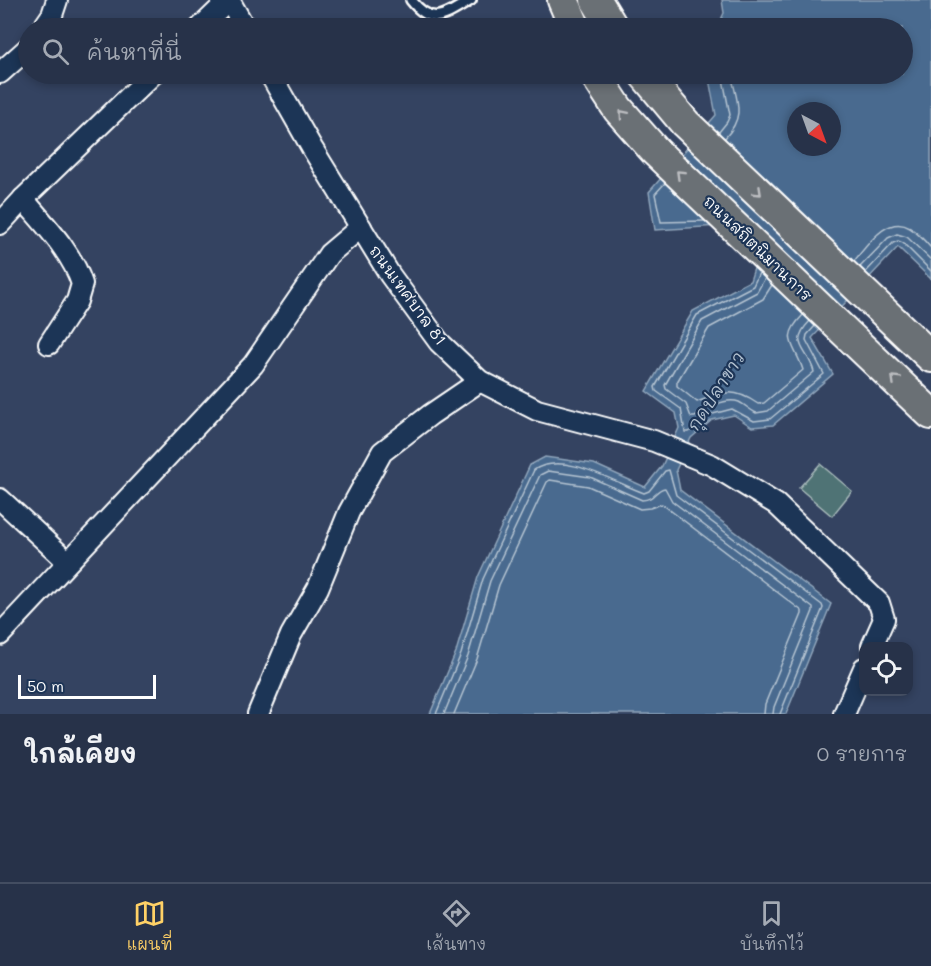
<!DOCTYPE html>
<html lang="th">
<head>
<meta charset="utf-8">
<style>
  :root { --surface:#273249; --page:#333e53; --text:#f1f3f6; --muted:#a4aab4; --line:#434d61; --accent:#ffd166 }
  body { margin:0; font-family:Mali,"Playpen Sans Thai",sans-serif; background:var(--page); color:var(--text) }
  .controls { position:absolute; right:18px; bottom:18px; display:grid; overflow:hidden; border-radius:12px; box-shadow:0 3px 9px #0003 }
  .controls button { width:54px; height:54px; display:grid; place-items:center; padding:0; border:0; border-bottom:2px solid var(--line); background:var(--surface); color:var(--text); font:30px sans-serif }
  .compass { position:absolute; left:787px; top:102px; width:54px; height:54px; border-radius:50%; background:var(--surface); box-shadow:0 3px 9px #0003; rotate:139deg }
  .scale { position:absolute; left:18px; bottom:15px; width:138px; box-sizing:border-box; padding-left:6px; border:3px solid #fff; border-top:0; font-size:16px; line-height:21px; white-space:nowrap; color:#fff; -webkit-text-stroke:4px #1d3557; paint-order:stroke }
  .list { margin:0; padding:0; list-style:none }
  h2 { display:flex; justify-content:space-between; align-items:center; height:78px; margin:0; padding:0 24px; font-size:26px }
  h2 small { font-size:20px; font-weight:400; color:var(--muted) }
  .icon { flex:none; width:33px; height:33px; fill:none; stroke:currentColor; stroke-width:2; stroke-linecap:round; stroke-linejoin:round }
  .map { position:relative; flex:none; width:931px; height:714px; overflow:hidden }
  .search { position:absolute; background:var(--surface); box-shadow:0 3px 9px #0003; left:18px; right:18px; top:18px; height:66px; display:flex; align-items:center; gap:15px; box-sizing:border-box; padding:0 21px; border-radius:33px; color:var(--muted); font-size:22px }
  .sheet { height:168px; background:var(--surface) }
  nav { display:flex; justify-content:space-around; align-items:center; box-sizing:border-box; height:84px; border-top:2px solid var(--line); background:var(--surface); font-size:16px; color:var(--muted) }
  nav a { display:grid; justify-items:center; gap:3px }
  nav .on { color:var(--accent) }
  .map>svg:first-child { display:block }
  .green { fill:#4f7374; stroke:#a7b9ba; stroke-width:1.5 }
  .water { fill:#486b8f; stroke:#91a6bc; stroke-width:1.5; fill-rule:evenodd }
  .lines { fill:none; stroke-linecap:round; stroke-linejoin:round }
  .shore { stroke:#b6c4d2; stroke-width:1.5 }
  .lane-casing { stroke:#fff; stroke-width:14 }
  .street-casing { stroke:#fff; stroke-width:24 }
  .primary-casing { stroke:#fff; stroke-width:34 }
  .lane { stroke:#1d3557; stroke-width:9 }
  .street { stroke:#1d3557; stroke-width:20 }
  .primary { stroke:#6b6f75; stroke-width:30 }
  .oneway { stroke:#bcbec1 }
  .labels { text-anchor:middle; stroke-width:4.5; stroke-linejoin:round; paint-order:stroke }
  .street-label { font-size:16px; fill:#fff; stroke:#1d3557 }
  .water-label { font-size:18px; font-style:italic; fill:#b6c4d2; stroke:#1d3557 }
</style>
</head>
<body>
<div class="map">
<svg width="931" height="714" viewBox="0 0 931 714">
  <rect width="100%" height="100%" fill="#344361"/>
  <filter id="ink" filterUnits="userSpaceOnUse"><feTurbulence type="fractalNoise" baseFrequency=".0167" numOctaves="2"/><feDisplacementMap in="SourceGraphic" scale="12" xChannelSelector="R" yChannelSelector="G"/><feConvolveMatrix kernelMatrix="1 2 1 2 8 2 1 2 1" color-interpolation-filters="sRGB"/></filter>
  <g filter="url(#ink)">
    <path class="green" d="M820,464L852,491L832,516L799,488Z"/>
    <path class="water" d="M722,0H931V279L898,247L812,338L833,374L773,425L752,427L734,415L712,420L691,438L676,470L680,490L831,604L786,714H430L456,652L478,577L530,465L545,457L594,464L645,487L662,466L679,428L676,413L646,391L693,311L750,281L757,259L720,226L655,230L649,192L716,115L708,74H902V28H717L724,13ZM796,111H832V147H796Z"/>
    <g class="lines">
      <g class="shore">
        <path d="M719,132L727,122L730,115L722,74"/>
        <path d="M725,138C746,115 737,102 731,74"/>
        <path d="M665,183L655,194L661,222L704,221"/>
        <path d="M854,261C867,246 887,214 910,228C918,233 925,241 931,248"/>
        <path d="M860,267L888,238L897,234L907,237L931,260"/>
        <path d="M866,272L893,243L898,241L903,243L931,271"/>
        <path d="M759,273L753,286L697,315L655,387L656,391L681,409L685,432H689L709,415L732,409L754,421L770,419L824,374L806,340L807,335L815,326"/>
        <path d="M765,278L757,292L702,321L665,385L666,389L686,404L691,417H695C705,409 725,397 739,402C745,405 750,410 756,413L768,411L814,372C809,349 787,345 810,321"/>
        <path d="M772,285L763,299L709,328L677,382V386L697,402C724,392 733,387 758,404L764,403L803,370C795,344 779,340 803,315"/>
        <path d="M436,714L461,654L483,579L534,470C564,450 615,483 644,493L649,491L665,471L669,470L676,495L822,605L823,608L780,714"/>
        <path d="M444,714L468,656L490,581L540,475L548,471L590,477L642,500C655,500 655,489 665,488L672,501L813,608V611L774,707L773,714"/>
        <path d="M454,714L477,659L499,585L547,482L550,480L588,486L640,509L650,508L662,504L802,611V614L765,704L764,714"/>
      </g>
      <defs>
        <path id="lane" d="M411,0C433,28 445,15 471,0"/>
        <g id="street">
          <path d="M229,0L245,28"/>
          <path d="M43,28L52,15L57,0"/>
          <path d="M200,28L229,0"/>
          <path d="M0,73L28,48"/>
          <path d="M270,74L312,148L390,275L439,342L480,381L537,410L654,441L712,465L776,504L879,603L884,619L872,646"/>
          <path d="M23,199C44,224 72,252 82,284L77,301L49,344"/>
          <path d="M0,224L23,199L153,74"/>
          <path d="M0,499L67,561"/>
          <path d="M0,635L253,365L329,254L361,227"/>
          <path d="M258,714L291,635L318,588L349,512L382,452L430,415L480,381"/>
          <path d="M844,714L864,668"/>
        </g>
        <g id="primary">
          <path d="M563,0L575,28"/>
          <path d="M596,0L613,28"/>
          <path d="M595,74L618,109L656,152L931,414"/>
          <path d="M644,74L685,123L931,357"/>
        </g>
      </defs>
      <use href="#lane" class="lane-casing"/>
      <use href="#street" class="street-casing"/>
      <use href="#primary" class="primary-casing"/>
      <use href="#lane" class="lane"/>
      <use href="#street" class="street"/>
      <use href="#primary" class="primary"/>
    </g>
    <defs><path id="oneway-chevron" d="M-2-3.5L2.5 0L-2 3.5" fill="none" stroke-width="1.6" stroke-linecap="round" stroke-linejoin="round" transform="scale(1.5)"/></defs>
    <g class="oneway">
      <use href="#oneway-chevron" transform="translate(623 114) rotate(-131)"/>
      <use href="#oneway-chevron" transform="translate(680 174) rotate(-136)"/>
      <use href="#oneway-chevron" transform="translate(758 192) rotate(43)"/>
      <use href="#oneway-chevron" transform="translate(895 379) rotate(-136)"/>
    </g>
  </g>
  <g class="labels">
    <g class="street-label">
      <text transform="translate(758 248) rotate(44)" y="6">ถนนสถิตนิมานการ</text>
      <text transform="translate(408 295) rotate(54)" y="6">ถนนเทศบาล 81</text>
    </g>
    <g class="water-label">
      <text transform="translate(716 392) rotate(-57)" y="6">กุดปลาขาว</text>
    </g>
  </g>
</svg>
<div class="controls">
<button><svg class="icon" aria-label="locate" viewBox="0 0 24 24"><circle cx="12" cy="12" r="6"/><path d="M12 2v4M12 18v4M2 12h4M18 12h4"/></svg></button>
</div>
<svg class="compass" viewBox="-18 -18 36 36"><path d="M0-13l5 13h-10z" fill="#e53935"/><path d="M0 13l5-13h-10z" fill="#a4aab4"/></svg>
<div class="scale">50 m</div>
<div class="search"><svg class="icon" aria-label="search" viewBox="0 0 24 24"><circle cx="10" cy="10" r="6"/><path d="M15 15l6 6"/></svg>ค้นหาที่นี่</div>
</div>
<section class="sheet">
<h2>ใกล้เคียง<small>0 รายการ</small></h2>
<ul class="list">
</ul>
</section>
<nav>
<a class="on"><svg class="icon" aria-label="map" viewBox="0 0 24 24"><path d="M3 6l6-2 6 2 6-2v14l-6 2-6-2-6 2zM9 4v14M15 6v14"/></svg>แผนที่</a>
<a><svg class="icon" aria-label="directions" viewBox="0 0 24 24"><path d="M12 3l9 9-9 9-9-9zM9 14v-3h6M13 9l2 2-2 2"/></svg>เส้นทาง</a>
<a><svg class="icon" aria-label="saved" viewBox="0 0 24 24"><path d="M7 4h10v16l-5-4-5 4z"/></svg>บันทึกไว้</a>
</nav>
</body>
</html>
